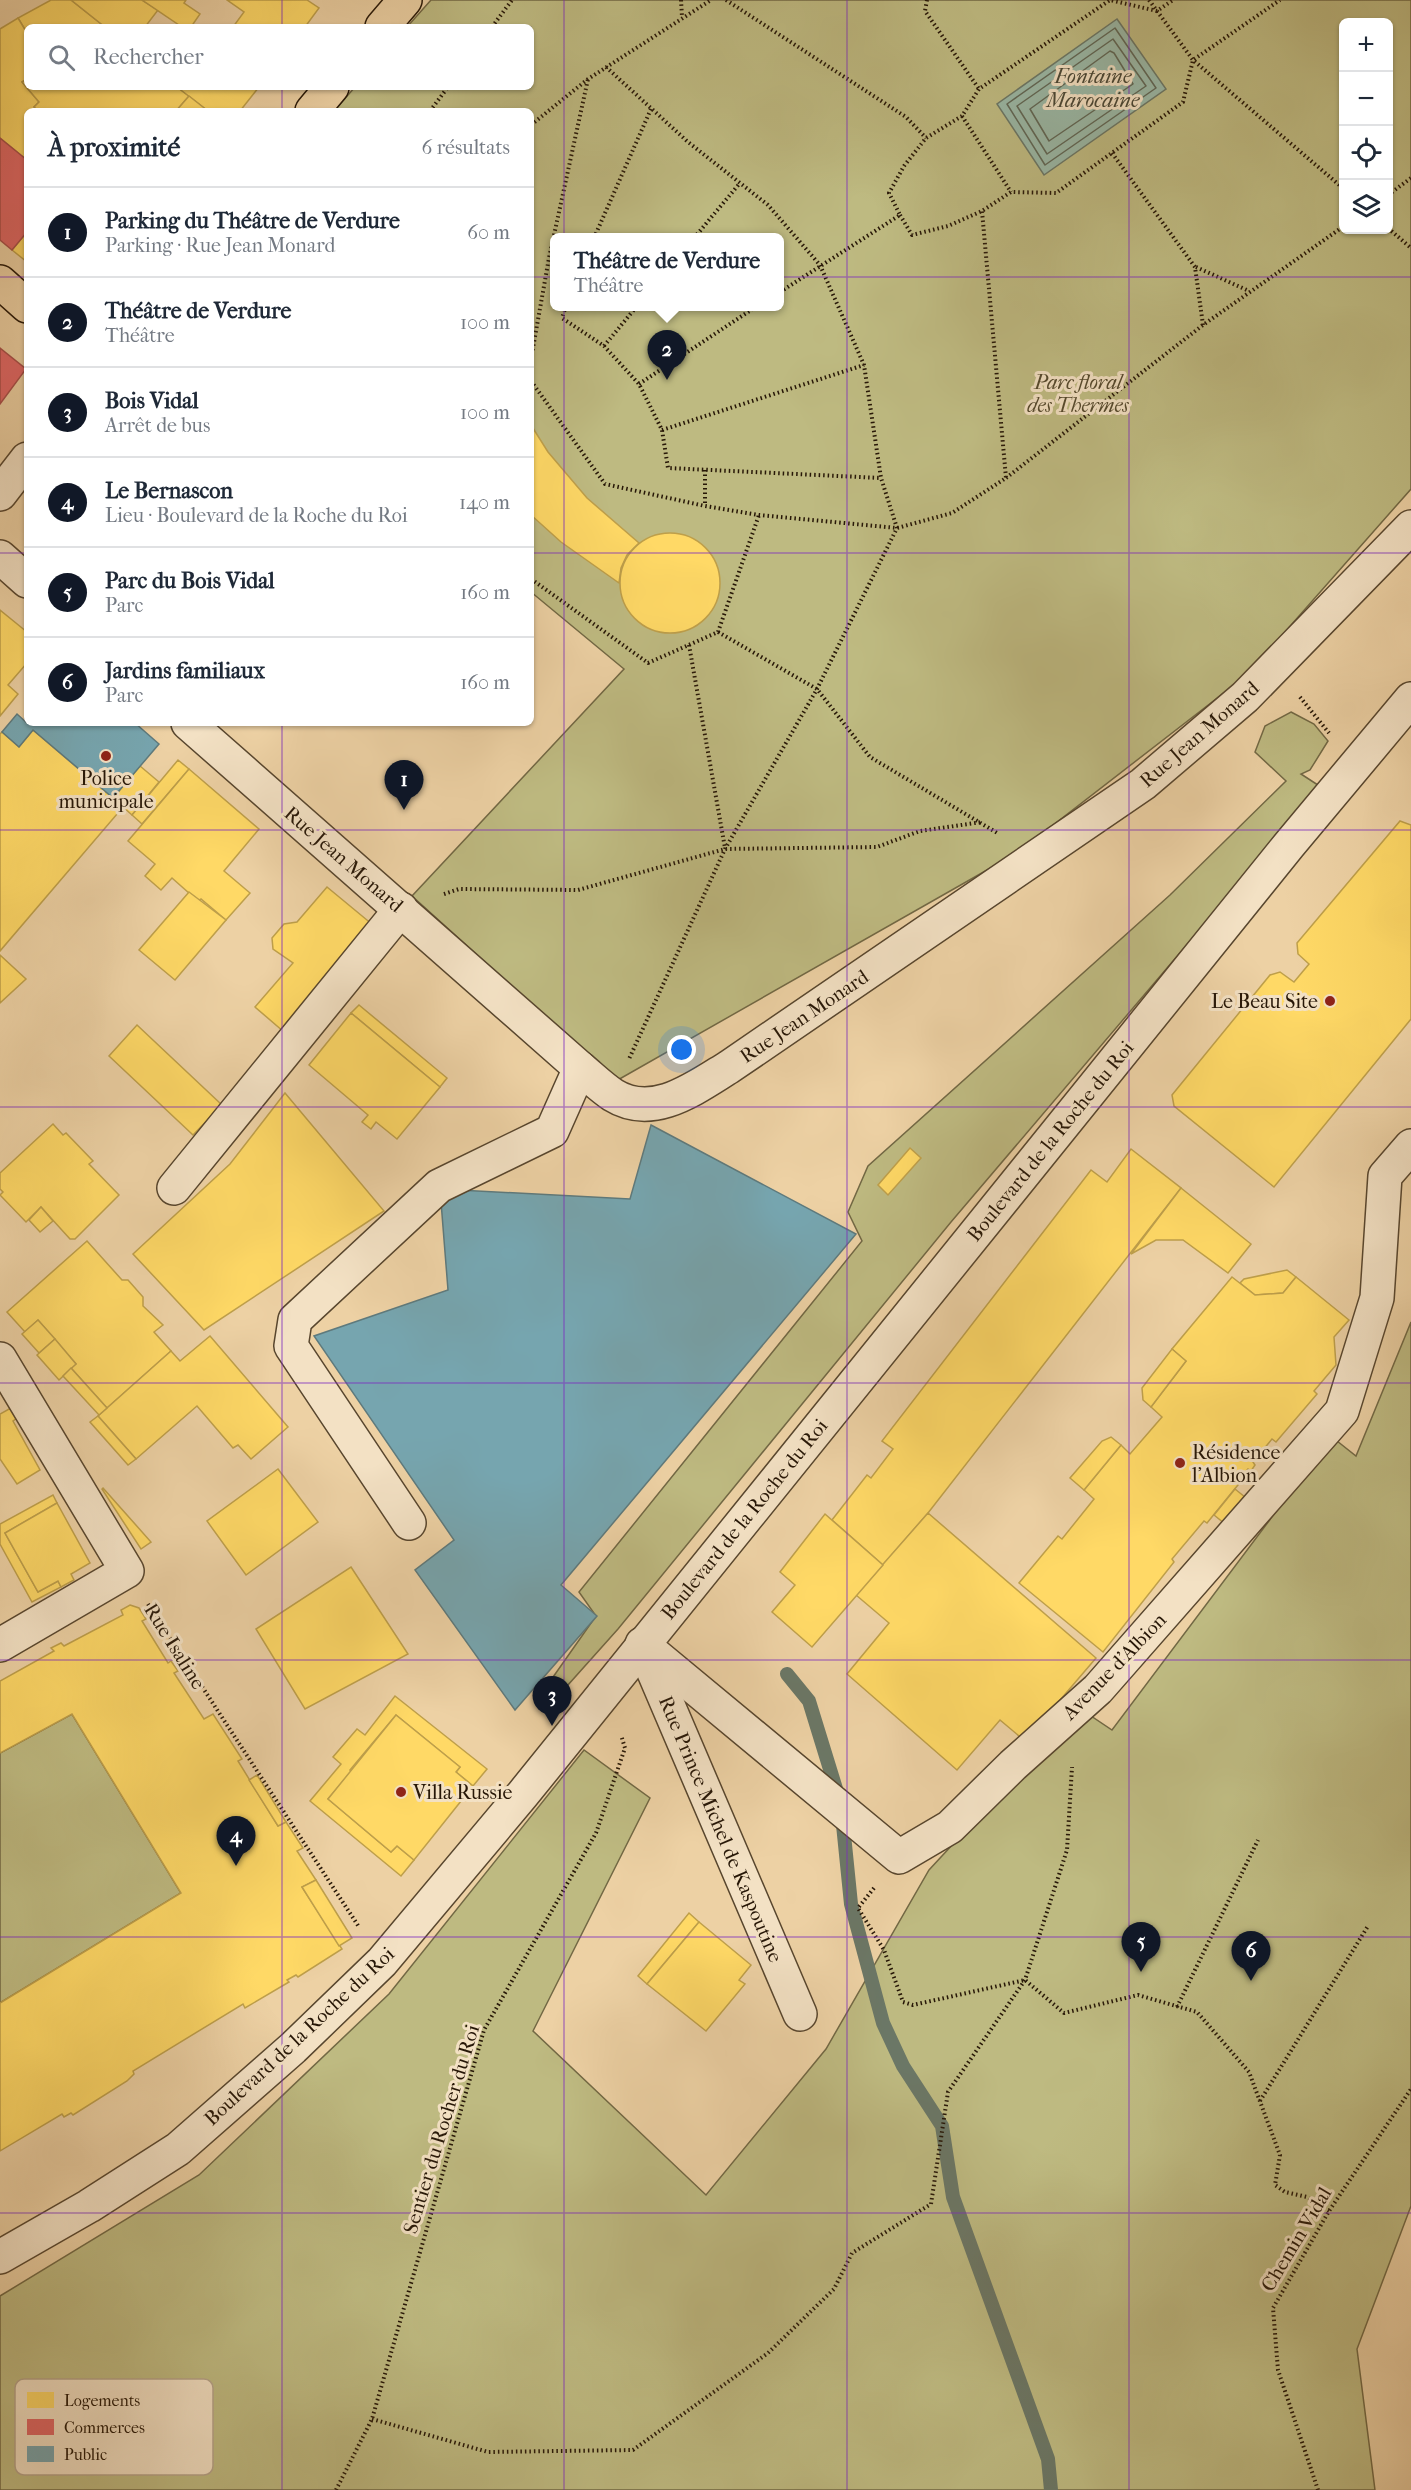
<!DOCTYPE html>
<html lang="fr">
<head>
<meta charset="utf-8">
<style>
  :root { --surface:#fff; --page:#f2f2f3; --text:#1f2937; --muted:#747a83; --line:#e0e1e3; --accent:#111827 }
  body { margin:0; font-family:"IM FELL French Canon",serif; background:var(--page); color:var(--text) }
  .controls { position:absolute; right:18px; top:18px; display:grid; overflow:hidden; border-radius:9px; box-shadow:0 2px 4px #0004 }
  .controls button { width:54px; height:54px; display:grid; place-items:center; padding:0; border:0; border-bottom:2px solid var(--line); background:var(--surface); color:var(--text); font:30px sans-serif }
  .you { position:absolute; left:682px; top:1050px; width:21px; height:21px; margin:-15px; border:4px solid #fff; border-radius:50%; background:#1a73e8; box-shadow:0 0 0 9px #1a73e833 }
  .badge { display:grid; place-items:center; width:39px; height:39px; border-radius:50%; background:var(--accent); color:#fff; font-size:20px; font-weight:700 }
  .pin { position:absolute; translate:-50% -50px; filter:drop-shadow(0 2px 3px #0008) }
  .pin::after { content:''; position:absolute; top:32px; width:21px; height:18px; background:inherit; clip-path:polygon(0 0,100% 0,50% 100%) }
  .popup { position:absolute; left:550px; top:233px; width:234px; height:78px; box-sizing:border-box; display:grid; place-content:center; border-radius:9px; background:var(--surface); filter:drop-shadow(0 2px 4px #0005); font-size:20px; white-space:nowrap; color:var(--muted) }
  .popup b { font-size:22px; color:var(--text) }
  .popup::after { content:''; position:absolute; left:50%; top:100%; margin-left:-12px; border:12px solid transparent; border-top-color:var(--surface) }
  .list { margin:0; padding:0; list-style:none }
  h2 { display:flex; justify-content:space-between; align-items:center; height:78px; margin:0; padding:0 24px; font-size:26px }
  h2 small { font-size:20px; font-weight:400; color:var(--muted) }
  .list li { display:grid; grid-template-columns:39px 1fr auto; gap:18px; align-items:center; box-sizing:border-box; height:90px; padding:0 24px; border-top:2px solid var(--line) }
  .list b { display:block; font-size:22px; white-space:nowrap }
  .list p { margin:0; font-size:20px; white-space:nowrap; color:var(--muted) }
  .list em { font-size:20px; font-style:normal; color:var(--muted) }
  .icon { flex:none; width:33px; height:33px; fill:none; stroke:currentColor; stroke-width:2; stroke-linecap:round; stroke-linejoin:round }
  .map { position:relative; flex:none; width:1411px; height:2490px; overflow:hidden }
  .search { position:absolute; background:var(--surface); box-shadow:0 2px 4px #0004; left:24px; top:24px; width:510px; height:66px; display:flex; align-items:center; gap:15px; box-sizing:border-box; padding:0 21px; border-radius:9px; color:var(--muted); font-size:22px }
  .panel { position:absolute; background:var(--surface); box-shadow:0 2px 4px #0004; left:24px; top:108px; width:510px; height:618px; border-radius:9px }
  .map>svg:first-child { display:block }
  .green { fill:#beba81; stroke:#726844; stroke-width:1.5; fill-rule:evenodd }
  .water { fill:#99b7a5; stroke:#6b7766; stroke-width:1.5 }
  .homes { fill:#ffd966; stroke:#be9f4a; stroke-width:1.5 }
  .shops { fill:#e06666; stroke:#a84e4a; stroke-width:1.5 }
  .public { fill:#76a5af; stroke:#5e7a7d; stroke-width:1.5 }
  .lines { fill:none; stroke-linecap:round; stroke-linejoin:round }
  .shore { stroke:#606756; stroke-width:1.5 }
  .stream { stroke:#6b7766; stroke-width:14 }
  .minor-casing { stroke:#58462e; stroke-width:36 }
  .major-casing { stroke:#271707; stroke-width:36 }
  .path { stroke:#271707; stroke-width:4; stroke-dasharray:1.5 3; stroke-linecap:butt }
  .minor { stroke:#f3e1c4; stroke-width:33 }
  .major { stroke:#edd1a4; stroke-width:33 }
  .grid { fill:none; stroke:#7b2cbf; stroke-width:1.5; stroke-opacity:0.55 }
  .poi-dot { fill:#8f2418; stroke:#f3e1c4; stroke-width:2 }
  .labels { text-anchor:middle; stroke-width:6; stroke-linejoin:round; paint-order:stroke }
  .park-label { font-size:20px; font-style:italic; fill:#54482c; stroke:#f3e1c4 }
  .street-label { font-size:20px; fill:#271707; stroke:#f3e1c4 }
  .poi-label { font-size:20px; fill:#271707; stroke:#f3e1c4; text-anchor:start }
  .water-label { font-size:21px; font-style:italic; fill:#494736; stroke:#f3e1c4 }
  .key { fill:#f3e1c4; stroke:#b6a48b; stroke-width:1.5 }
  .key-label { font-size:16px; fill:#271707 }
</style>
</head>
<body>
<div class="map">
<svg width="1411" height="2490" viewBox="0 0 1411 2490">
  <rect width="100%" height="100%" fill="#edd1a4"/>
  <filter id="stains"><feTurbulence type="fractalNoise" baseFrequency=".00333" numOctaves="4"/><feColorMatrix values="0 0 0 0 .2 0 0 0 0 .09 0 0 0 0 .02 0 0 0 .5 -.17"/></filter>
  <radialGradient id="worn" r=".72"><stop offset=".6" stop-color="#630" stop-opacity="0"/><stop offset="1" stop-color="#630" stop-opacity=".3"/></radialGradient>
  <g class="green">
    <path d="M431,0H1411V489L1247,675L1017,853L616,1081L412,896L624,669L531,592V111H334L355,87H531V27H407ZM1344,22H1388V230H1344ZM554,238H780V306H554Z"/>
    <path d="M1291,712L1314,724L1328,741L1310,770L1301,774L1321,787L951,1222L618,1629L567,1686L551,1680L596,1616L579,1592L862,1241L848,1212L868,1166L1170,895L1286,781L1255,752L1265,726Z"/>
    <path d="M1411,1322V2206L1357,2349L1375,2490H0V2296L199,2175L389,1994L584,1750L650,1798L533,2031L706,2195L826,2049L929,1870L1079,1708L1112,1730L1332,1437L1356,1456Z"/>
    <path d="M72,1714L181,1893L0,2003V1753Z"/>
  </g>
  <path class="water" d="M1117,19L1166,89L1044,175L997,104Z"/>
  <g class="homes">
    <path d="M51,0H71L105,27H27V33L18,18Z"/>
    <path d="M71,0H142L158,10L145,27H105Z"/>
    <path d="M142,0H186L184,3L200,14L191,27H182Z"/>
    <path d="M227,0H307L319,8L305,27H233L244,12Z"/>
    <path d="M18,18L27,33V79L22,82L39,102L34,107L39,111H27V160L0,138V29Z"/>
    <path d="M27,79V87H177L189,96L176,111H39L34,107L39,102L22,82Z"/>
    <path d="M177,87H259L240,111H208Z"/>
    <path d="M189,96L208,111H176Z"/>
    <path d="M27,232V262L12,250Z"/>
    <path d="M531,425L548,452L587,498L639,543L627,555L621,568L619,583L561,542L531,515Z"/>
    <circle cx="670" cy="583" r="50"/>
    <path d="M0,610L27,632V663L8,685L18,694L0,716Z"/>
    <path d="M33,730L113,798L140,766L159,782L132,815L123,807L0,951V734L2,732L19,747Z"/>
    <path d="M178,760L189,769L142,824L132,815Z"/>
    <path d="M189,769L259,829L224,871L250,893L226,920L201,899L198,901L172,878L161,890L145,876L155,864L128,841Z"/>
    <path d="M1400,821L1411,825V1019L1274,1187L1174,1106L1172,1095L1270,975L1280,972L1294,982L1309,964L1298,954L1297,943Z"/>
    <path d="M327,887L373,925L284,1032L255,1007L293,963L273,949L272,938L284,924L297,922Z"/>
    <path d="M189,892L226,920L175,980L139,950Z"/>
    <path d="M0,955L26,979L0,1003Z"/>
    <path d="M359,1005L447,1078L440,1087L351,1013Z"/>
    <path d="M351,1013L440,1087L397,1139L376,1122L371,1129L362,1122L368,1115L309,1065Z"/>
    <path d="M137,1025L222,1105L193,1135L109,1056Z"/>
    <path d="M285,1093L384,1211L204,1330L133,1254L230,1164Z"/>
    <path d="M53,1124L63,1135L66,1133L93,1161L89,1164L119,1195L75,1239H70L41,1207L26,1222L0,1195L3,1192L0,1189V1173Z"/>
    <path d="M910,1148L921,1158L888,1195L878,1185Z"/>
    <path d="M1131,1149L1181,1188L928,1513L883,1565L832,1520L867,1475L871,1478L893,1449L882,1441L1091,1170L1107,1182Z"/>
    <path d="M1181,1188L1251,1244L1228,1273L1183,1240H1156L1131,1254Z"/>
    <path d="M41,1207L53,1221L40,1232L29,1220Z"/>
    <path d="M87,1241L122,1280H128L143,1297V1306L163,1325L154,1332L171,1351L107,1408L71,1368L76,1364L38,1320L25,1332L7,1312Z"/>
    <path d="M1287,1270L1296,1277L1283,1293L1255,1295L1240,1283L1244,1279Z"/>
    <path d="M1232,1277L1255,1295L1283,1293L1296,1277L1349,1320L1334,1337L1336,1365L1314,1391L1317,1394L1276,1442L1272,1439L1253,1462L1255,1465L1251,1471L1248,1469L1240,1478L1242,1480L1207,1523L1204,1521L1172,1559L1174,1562L1103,1652L1019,1583L1058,1536L1062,1539L1094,1499L1084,1490L1121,1445L1130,1454L1162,1417L1151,1407L1186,1361L1172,1349Z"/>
    <path d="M38,1320L55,1339L39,1353L22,1334Z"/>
    <path d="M210,1336L288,1427L251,1459L238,1445L233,1448L197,1406L136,1459L98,1416L171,1351L180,1361Z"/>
    <path d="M55,1339L76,1364L59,1380L37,1355Z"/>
    <path d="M1172,1349L1186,1361L1151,1407L1143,1400L1142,1388Z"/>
    <path d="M71,1368L107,1408L99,1415L63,1376Z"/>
    <path d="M18,1404L23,1414L13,1421L40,1470L17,1484L0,1459V1414Z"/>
    <path d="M98,1416L136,1459L128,1465L90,1422Z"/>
    <path d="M1111,1437L1121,1445L1084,1490L1070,1478L1102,1441Z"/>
    <path d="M278,1469L318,1522L246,1575L207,1521Z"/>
    <path d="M103,1488L151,1542L141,1549L102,1489Z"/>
    <path d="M1235,1489L1256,1506L1235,1532L1214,1515Z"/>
    <path d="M53,1495L57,1503L5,1533L38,1592L58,1581L61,1587L32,1602L0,1544V1524Z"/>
    <path d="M57,1503L90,1563L71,1574L74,1580L61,1587L58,1581L38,1592L5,1533Z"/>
    <path d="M928,1513L1096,1658L1025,1741L1000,1720L957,1770L847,1674L889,1623L856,1595Z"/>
    <path d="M825,1514L883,1565L812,1647L772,1612L795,1585L780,1572Z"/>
    <path d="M351,1567L408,1654L305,1709L256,1629Z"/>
    <path d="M130,1605L139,1608L146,1619L142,1621L168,1663L171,1661L178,1671L174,1673L204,1719L213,1714L242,1759L238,1761L278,1826L286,1822L303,1848L297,1851L316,1880L302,1887L342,1949L298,1977L296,1975L287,1980L289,1982L245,2008L243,2004L133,2071L134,2074L127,2081L73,2115L71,2113L64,2117L62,2114L0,2151V2003L181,1893L72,1714L0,1753V1681L54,1651L51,1648L61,1643L64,1646L123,1615L121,1610Z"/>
    <path d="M395,1696L487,1769L473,1786L456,1772L460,1767L396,1715L350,1770L352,1771L328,1799L391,1852L397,1846L414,1860L401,1876L310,1801L341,1764L333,1757L357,1729L365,1735Z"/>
    <path d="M396,1715L460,1767L456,1772L473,1786L414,1860L397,1846L391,1852L328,1799Z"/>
    <path d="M257,1775L286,1822L278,1826L249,1780Z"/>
    <path d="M316,1880L352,1938L339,1946L302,1887Z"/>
    <path d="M689,1913L699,1922L647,1984L638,1976Z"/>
    <path d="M699,1922L751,1965L739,1980L745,1984L706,2031L647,1984Z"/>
  </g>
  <g class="shops">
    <path d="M0,138L27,160V232L12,250L0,240Z"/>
    <path d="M0,348L26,369L0,404Z"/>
  </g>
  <g class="public">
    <path d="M17,714L27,723H135L159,744L113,798L33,730L19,747L2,732Z"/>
    <path d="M651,1125L856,1234L561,1585L597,1616L515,1710L415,1570L454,1540L314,1336L448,1290L440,1189L630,1199Z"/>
  </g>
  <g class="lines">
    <g class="shore">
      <path d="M1115,28L1156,88L1045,165L1007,104Z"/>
      <path d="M1113,39L1146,86L1047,154L1017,106Z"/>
      <path d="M1110,51L1114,53L1133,84L1049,141L1030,109Z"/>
    </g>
    <path class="stream" d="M787,1674L809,1701L841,1805L851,1904L883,2023L903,2066L942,2126L953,2197L1048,2459L1051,2490"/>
    <defs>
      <g id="minor">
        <path d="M0,494L27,459"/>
        <path d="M0,557L27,581"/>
        <path d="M188,723L580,1068C591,1077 601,1087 613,1095C653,1120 695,1088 729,1067L1143,784L1245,697L1411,527"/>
        <path d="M174,1188L401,909"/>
        <path d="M0,1359L127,1571L0,1645"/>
        <path d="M409,1523L291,1346L295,1320L439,1186L552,1131L580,1068"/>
        <path d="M642,1644L899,1857L950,1827L1013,1765L1098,1689L1342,1411L1377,1298L1385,1176L1411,1146"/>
        <path d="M644,1649L800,2014"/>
        <path d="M0,2257L89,2206L178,2149L293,2048L382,1962L523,1794L1289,845L1411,699"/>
      </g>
      <g id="major">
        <path d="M382,27L405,0"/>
        <path d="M312,111L332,87"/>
        <path d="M0,282L27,306"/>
      </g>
    </defs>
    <use href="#minor" class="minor-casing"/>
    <use href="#major" class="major-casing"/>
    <g class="path">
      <path d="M681,0L682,17"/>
      <path d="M726,0L906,117L926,138"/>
      <path d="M927,0L925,11L979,89"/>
      <path d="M1149,0L1193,60L1344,189"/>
      <path d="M492,27L512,0"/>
      <path d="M606,67L688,142L768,205L820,265L864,365L881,478L897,528L817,689L725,849L629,1059"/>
      <path d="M430,111L448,87"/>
      <path d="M962,116L1011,192"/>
      <path d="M531,125L588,79L711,0"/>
      <path d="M1112,153L1195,267L1203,325"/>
      <path d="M1388,195L1411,178"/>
      <path d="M900,215L912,235L948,226L982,211L1011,192L1056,193L1183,102L1193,60L1280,0"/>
      <path d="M1388,228L1411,248"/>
      <path d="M594,238L651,109"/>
      <path d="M694,238L740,183"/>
      <path d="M1196,267L1249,291"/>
      <path d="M780,292L900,215L889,193L904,166L926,138L962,116L979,89L1110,0L1157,11L1173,0"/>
      <path d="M566,306L562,318L604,346L639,384L662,430L668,468L881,478"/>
      <path d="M604,346L637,306"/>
      <path d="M531,359L549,258L588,79"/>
      <path d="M531,381L605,484L705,506L759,515L897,528L952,513L1006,478L982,211"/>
      <path d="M639,384L757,306"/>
      <path d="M662,430L864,365"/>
      <path d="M705,470V506"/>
      <path d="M1006,478L1203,325L1344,226"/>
      <path d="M531,579L648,663L718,632L759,515"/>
      <path d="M718,632L817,689L870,757L999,834"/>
      <path d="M689,645L725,848"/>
      <path d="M1300,697L1329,733"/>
      <path d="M444,894L459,889L578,890L725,849L877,847L920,831L982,822"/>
      <path d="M148,1604L359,1927"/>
      <path d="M874,1888L858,1908L884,1950L903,2002L913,2005L1025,1980L1064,2013L1138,1995L1197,2012L1249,2072L1280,2155L1275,2185L1285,2192L1307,2197L1329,2211"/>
      <path d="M1177,2007L1258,1840"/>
      <path d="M1260,2101L1368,1926"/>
      <path d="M372,2419L488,2452L633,2450L768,2353L834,2289L852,2253L931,2204L948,2092L1025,1980L1067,1850L1072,1767"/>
      <path d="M336,2490L372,2419L484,2030L596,1833L625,1748L621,1735"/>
      <path d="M1318,2490L1278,2370L1273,2308L1329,2211L1411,2089"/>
    </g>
    <use href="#minor" class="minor"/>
    <use href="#major" class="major"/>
  </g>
  <path class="grid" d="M282,0V27M564,0V2490M847,0V2490M1129,0V2490M282,87V111M0,277H27M531,277H1411M0,553H27M531,553H1411M282,723V2490M0,830H1411M0,1107H1411M0,1383H1411M0,1660H1411M0,1937H1411M0,2213H1411"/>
  <g class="poi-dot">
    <circle cx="106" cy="756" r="6"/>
    <circle cx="1330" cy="1001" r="6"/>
    <circle cx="1180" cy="1463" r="6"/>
    <circle cx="401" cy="1792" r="6"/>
  </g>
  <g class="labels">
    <g class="park-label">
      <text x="1078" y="389">Parc floral<tspan x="1078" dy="23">des Thermes</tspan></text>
    </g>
    <g class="street-label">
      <text transform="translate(1199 734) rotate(-41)" y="7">Rue Jean Monard</text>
      <text transform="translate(344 859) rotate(41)" y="7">Rue Jean Monard</text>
      <text transform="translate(804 1016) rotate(-34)" y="7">Rue Jean Monard</text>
      <text transform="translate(1050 1141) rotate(-51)" y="7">Boulevard de la Roche du Roi</text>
      <text transform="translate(744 1519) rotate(-51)" y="7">Boulevard de la Roche du Roi</text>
      <text transform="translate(175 1646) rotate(58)" y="7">Rue Isaline</text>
      <text transform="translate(1114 1666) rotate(-46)" y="7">Avenue d'Albion</text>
      <text transform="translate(721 1829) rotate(67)" y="7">Rue Prince Michel de Kaspoutine</text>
      <text transform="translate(299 2036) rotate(-43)" y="7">Boulevard de la Roche du Roi</text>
      <text transform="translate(441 2129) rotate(-73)" y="7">Sentier du Rocher du Roi</text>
      <text transform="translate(1296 2239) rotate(-59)" y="7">Chemin Vidal</text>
    </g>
    <g class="poi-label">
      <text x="106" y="785" text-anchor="middle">Police<tspan x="106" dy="23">municipale</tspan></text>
      <text x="1318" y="1008" text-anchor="end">Le Beau Site</text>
      <text x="1192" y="1459">Résidence<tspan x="1192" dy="23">l'Albion</tspan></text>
      <text x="413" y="1799">Villa Russie</text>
    </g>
    <g class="water-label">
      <text x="1093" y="83">Fontaine<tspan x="1093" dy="24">Marocaine</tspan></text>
    </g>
  </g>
  <rect x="15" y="2379" width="198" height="96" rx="9" class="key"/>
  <rect x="27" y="2392" width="27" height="16" fill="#ffd966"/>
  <rect x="27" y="2419" width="27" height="16" fill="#e06666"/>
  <rect x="27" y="2446" width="27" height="16" fill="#76a5af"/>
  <g class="key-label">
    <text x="64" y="2406">Logements</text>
    <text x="64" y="2433">Commerces</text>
    <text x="64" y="2460">Public</text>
  </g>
  <rect width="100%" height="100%" filter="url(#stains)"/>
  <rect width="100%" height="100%" fill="url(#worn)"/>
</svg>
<div class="controls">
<button>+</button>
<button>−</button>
<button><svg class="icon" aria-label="locate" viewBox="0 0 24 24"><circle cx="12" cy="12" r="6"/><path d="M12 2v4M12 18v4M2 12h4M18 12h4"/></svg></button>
<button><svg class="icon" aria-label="layers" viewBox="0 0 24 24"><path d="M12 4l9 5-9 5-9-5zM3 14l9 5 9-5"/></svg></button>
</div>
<div class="you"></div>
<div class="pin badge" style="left:404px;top:810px">1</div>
<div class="pin badge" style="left:667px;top:380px">2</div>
<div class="popup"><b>Théâtre de Verdure</b>Théâtre</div>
<div class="pin badge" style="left:552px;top:1726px">3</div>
<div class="pin badge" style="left:236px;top:1866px">4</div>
<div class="pin badge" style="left:1141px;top:1972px">5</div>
<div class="pin badge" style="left:1251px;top:1981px">6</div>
<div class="search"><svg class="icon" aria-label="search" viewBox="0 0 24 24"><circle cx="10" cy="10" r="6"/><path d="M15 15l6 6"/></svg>Rechercher</div>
<section class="panel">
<h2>À proximité<small>6 résultats</small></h2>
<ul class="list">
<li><span class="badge">1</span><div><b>Parking du Théâtre de Verdure</b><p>Parking · Rue Jean Monard</p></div><em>60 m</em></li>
<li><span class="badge">2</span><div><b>Théâtre de Verdure</b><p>Théâtre</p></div><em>100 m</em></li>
<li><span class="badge">3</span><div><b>Bois Vidal</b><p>Arrêt de bus</p></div><em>100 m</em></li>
<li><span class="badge">4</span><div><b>Le Bernascon</b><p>Lieu · Boulevard de la Roche du Roi</p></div><em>140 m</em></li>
<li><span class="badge">5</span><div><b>Parc du Bois Vidal</b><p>Parc</p></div><em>160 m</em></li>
<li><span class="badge">6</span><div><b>Jardins familiaux</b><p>Parc</p></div><em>160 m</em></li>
</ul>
</section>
</div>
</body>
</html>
